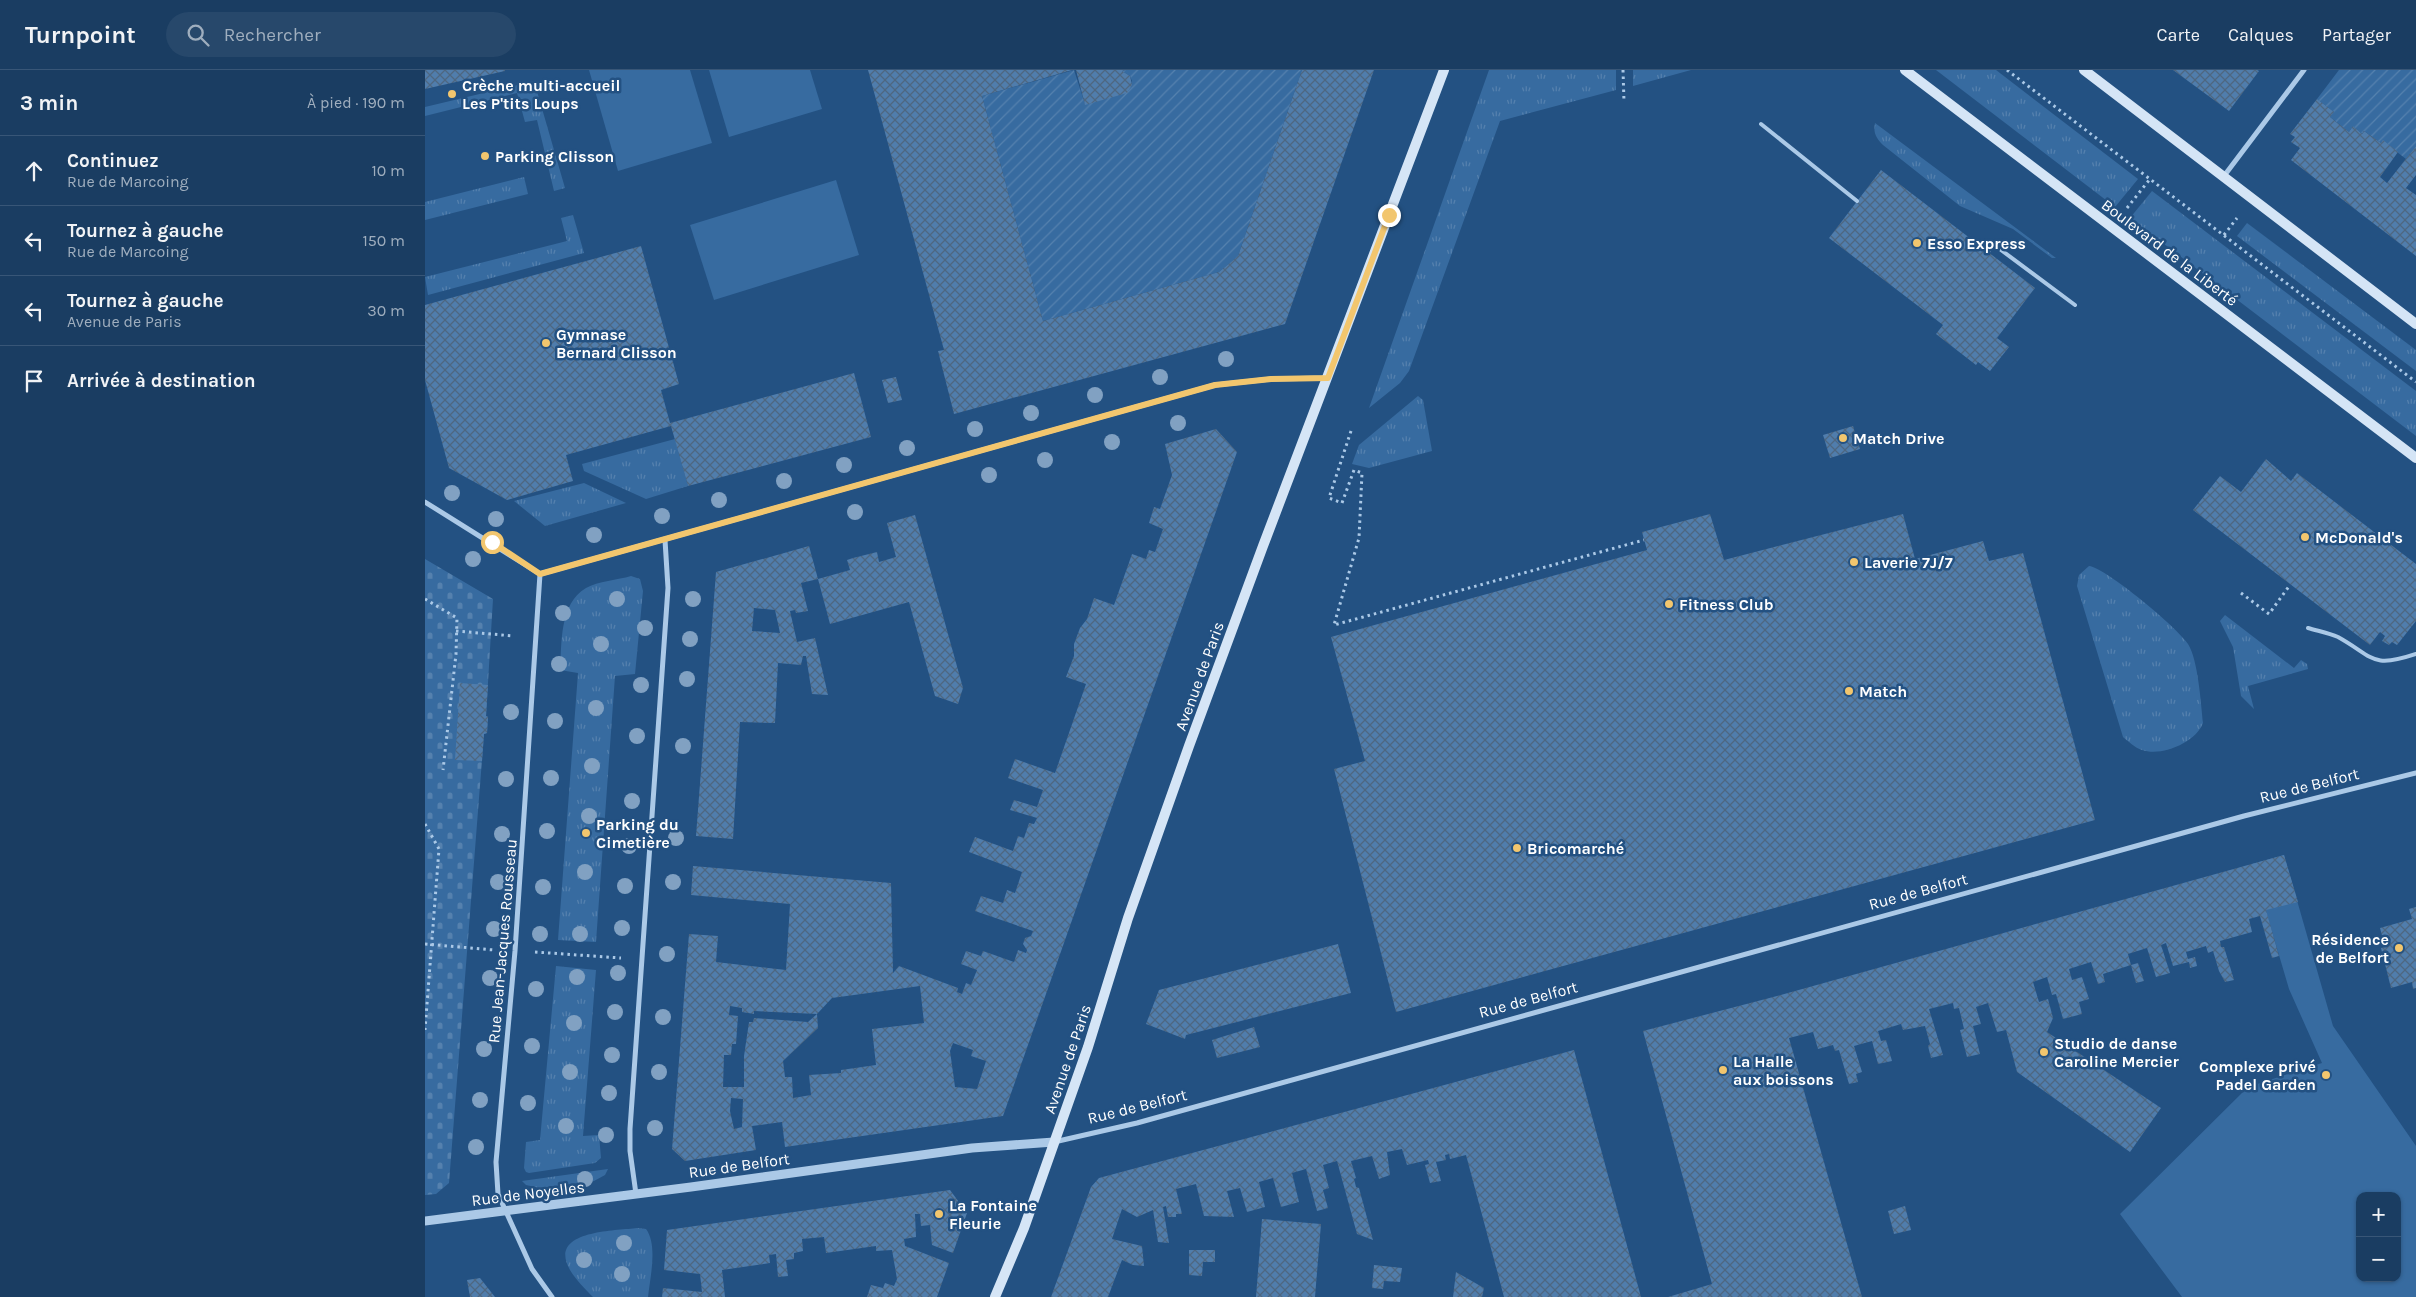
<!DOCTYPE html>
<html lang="fr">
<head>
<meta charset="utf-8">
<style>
  :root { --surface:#1a3d62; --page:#27486b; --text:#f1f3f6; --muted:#9faebe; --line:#385677 }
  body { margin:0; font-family:Karla,sans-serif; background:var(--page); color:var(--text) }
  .controls { position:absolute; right:15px; bottom:15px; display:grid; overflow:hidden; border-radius:10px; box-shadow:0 1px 4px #0004 }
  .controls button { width:45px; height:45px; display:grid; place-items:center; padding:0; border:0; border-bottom:1px solid var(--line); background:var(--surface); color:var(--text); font:25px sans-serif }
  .stop { position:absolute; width:15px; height:15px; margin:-11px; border:4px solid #f2c66e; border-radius:50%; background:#fff }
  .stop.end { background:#f2c66e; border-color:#fff; box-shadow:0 1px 5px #0008 }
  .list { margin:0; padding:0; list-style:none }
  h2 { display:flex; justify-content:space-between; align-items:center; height:65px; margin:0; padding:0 20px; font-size:21px }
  h2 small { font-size:16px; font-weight:400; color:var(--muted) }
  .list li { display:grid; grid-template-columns:32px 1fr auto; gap:15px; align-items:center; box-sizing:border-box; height:70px; padding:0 20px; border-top:1px solid var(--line) }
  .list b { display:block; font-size:19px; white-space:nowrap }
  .list p { margin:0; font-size:16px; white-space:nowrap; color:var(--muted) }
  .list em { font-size:16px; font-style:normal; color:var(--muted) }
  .icon { flex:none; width:28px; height:28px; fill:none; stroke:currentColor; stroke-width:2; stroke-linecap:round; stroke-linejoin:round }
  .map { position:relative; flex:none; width:1991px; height:1227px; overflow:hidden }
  header { display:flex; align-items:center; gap:30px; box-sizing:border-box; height:70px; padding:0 25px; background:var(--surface); border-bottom:1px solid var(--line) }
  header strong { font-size:24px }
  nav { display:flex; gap:28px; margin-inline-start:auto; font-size:18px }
  .search { width:350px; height:45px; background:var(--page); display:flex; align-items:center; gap:12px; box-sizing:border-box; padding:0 18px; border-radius:28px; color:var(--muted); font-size:19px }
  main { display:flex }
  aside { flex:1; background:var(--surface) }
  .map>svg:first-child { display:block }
  .grass { fill:url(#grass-tufts) }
  .cemetery { fill:url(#cemetery-stones) }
  .garden { fill:url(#garden-furrows) }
  .pitch { fill:#376ba0; fill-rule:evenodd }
  .building { fill:url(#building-cross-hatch); fill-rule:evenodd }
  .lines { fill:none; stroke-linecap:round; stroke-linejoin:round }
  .path { stroke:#abc9e7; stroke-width:3; stroke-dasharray:2.5 4; stroke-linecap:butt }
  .service { stroke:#abc9e7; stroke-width:4 }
  .minor { stroke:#abc9e7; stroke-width:5 }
  .tertiary { stroke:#abc9e7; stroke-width:9 }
  .secondary { stroke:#d5e5f6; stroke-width:10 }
  .tree { fill:#81a1c2 }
  .route { stroke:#f2c66e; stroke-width:6 }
  .poi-dot { fill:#f2c66e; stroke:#235182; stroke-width:2 }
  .labels { text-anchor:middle; stroke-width:5; stroke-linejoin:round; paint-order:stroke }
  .poi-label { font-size:16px; font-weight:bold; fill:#fff; stroke:#235182; text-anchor:start }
  .street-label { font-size:16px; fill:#fff; stroke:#235182 }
</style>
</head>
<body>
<header>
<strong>Turnpoint</strong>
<div class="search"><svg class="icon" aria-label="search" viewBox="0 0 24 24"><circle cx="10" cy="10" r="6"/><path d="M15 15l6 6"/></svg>Rechercher</div>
<nav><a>Carte</a><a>Calques</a><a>Partager</a></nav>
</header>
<main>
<aside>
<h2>3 min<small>À pied · 190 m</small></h2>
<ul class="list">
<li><svg class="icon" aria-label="ahead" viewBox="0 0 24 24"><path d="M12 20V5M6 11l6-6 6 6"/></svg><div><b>Continuez</b><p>Rue de Marcoing</p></div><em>10 m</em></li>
<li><svg class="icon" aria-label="left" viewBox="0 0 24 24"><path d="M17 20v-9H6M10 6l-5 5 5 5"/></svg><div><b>Tournez à gauche</b><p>Rue de Marcoing</p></div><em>150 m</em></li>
<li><svg class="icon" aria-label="left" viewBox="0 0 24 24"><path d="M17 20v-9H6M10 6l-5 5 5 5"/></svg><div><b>Tournez à gauche</b><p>Avenue de Paris</p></div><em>30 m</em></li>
<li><svg class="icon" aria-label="arrive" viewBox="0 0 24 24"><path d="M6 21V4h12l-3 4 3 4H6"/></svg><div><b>Arrivée à destination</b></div></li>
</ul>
</aside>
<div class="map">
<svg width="1991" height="1227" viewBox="0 0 1991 1227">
  <defs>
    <pattern id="grass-tufts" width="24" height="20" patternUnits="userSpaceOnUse" patternTransform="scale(1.25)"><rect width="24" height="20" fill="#376ba0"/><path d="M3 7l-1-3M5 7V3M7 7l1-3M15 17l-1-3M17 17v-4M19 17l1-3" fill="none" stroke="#5581ae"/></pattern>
    <pattern id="cemetery-stones" width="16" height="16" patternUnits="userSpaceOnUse" patternTransform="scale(1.25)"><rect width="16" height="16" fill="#376ba0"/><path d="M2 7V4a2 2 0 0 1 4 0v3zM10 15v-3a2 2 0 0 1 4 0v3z" fill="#5581ae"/></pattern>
    <pattern id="garden-furrows" width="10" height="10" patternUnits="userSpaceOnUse" patternTransform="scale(1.25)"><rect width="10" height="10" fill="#376ba0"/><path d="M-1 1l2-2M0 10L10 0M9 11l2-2" fill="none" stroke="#5581ae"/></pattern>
    <pattern id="building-cross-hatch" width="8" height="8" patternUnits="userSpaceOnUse" patternTransform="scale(1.25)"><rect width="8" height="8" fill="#507dac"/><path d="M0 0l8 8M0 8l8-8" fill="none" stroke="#4e6781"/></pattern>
  </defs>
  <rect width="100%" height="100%" fill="#235182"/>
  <g class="grass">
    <path d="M1064,0H1191V20L1075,51L984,301L975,313L944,338Z"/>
    <path d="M1208,0H1266L1208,16Z"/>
    <path d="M1511,0H1571L1713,109L1690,137Z"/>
    <path d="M109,11L140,118L129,121L112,50L100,52L92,23L0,46V37Z"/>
    <path d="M1450,53L1631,188H1627L1588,159L1535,136L1458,75C1451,68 1448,63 1450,53Z"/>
    <path d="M99,107L103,124L0,150V132Z"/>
    <path d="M1727,121L1991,321V366L1705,148Z"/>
    <path d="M148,145L159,183L3,225L0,207L142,171L136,148Z"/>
    <path d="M1822,153L1991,280V301L1812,166Z"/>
    <path d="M993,326L998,330L1007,381L944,398L927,394L934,375Z"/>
    <path d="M250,369L263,416L221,429L159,401L157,394Z"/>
    <path d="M159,413L201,433L120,456L89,431Z"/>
    <path d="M1664,496C1681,498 1753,558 1763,574C1773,589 1776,634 1778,653C1771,672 1737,687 1717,680C1710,678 1703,671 1698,667L1652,516L1654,505Z"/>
    <path d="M206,506L215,509L218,521L210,604L190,606L171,872L133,870L153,603L135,600C137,573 134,534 161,518C173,511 193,510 206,506Z"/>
    <path d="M1800,545L1869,598L1876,590L1882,594L1883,599L1823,616L1829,639L1816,626L1808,577L1795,551Z"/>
    <path d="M131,896L171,900L158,1066L174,1065L176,1088L170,1093L104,1103L101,1102L99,1098L101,1072L115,1070Z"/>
    <path d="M183,1099L180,1105L169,1111L115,1118L101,1115L97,1111Z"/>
    <path d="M212,1158L221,1159C233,1175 225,1208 223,1227H168C160,1219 151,1210 145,1200C122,1160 190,1161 212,1158Z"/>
  </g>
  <path class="cemetery" d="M0,489L68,529L61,646L63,647L62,663L59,664L24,1113L11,1124L0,1125Z"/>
  <g class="garden">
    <path d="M649,0L660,34L703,21L707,11L705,6L697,1L701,0H877L813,186L794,202L618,251L557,26Z"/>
    <path d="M1914,0H1991V76L1981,89L1958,71L1956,73L1939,61L1937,64L1928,56L1924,62L1905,47L1909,42L1892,29Z"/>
  </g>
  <g class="pitch">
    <path d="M164,0H265L287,73L193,101Z"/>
    <path d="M284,0H385L397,39L304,67Z"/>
    <path d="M411,110L434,185L289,230L265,155Z"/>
    <path d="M1859,785L1908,956L1991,1076V1227H1757L1695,1144L1823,1017L1897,993L1864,919L1827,794ZM1935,1126H1972V1208H1935Z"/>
  </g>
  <g class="building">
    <path d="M0,0H80V1L0,19Z"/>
    <path d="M443,0H647L557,26L618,251L794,202L813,186L877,0H949L860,254L529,344L513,281L519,280Z"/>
    <path d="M651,0H700L697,1L705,6L707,15L702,23L660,35Z"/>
    <path d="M1748,0H1832L1834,1L1804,41Z"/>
    <path d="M1892,29L1909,42L1905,47L1924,62L1928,56L1937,64L1939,61L1956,73L1958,70L1973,82L1955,107L1962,113L1991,76V105L1981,118L1991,125V186L1866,90L1875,78L1866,72L1870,67L1865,64Z"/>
    <path d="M1456,100L1610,218L1572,268L1584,277L1565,301L1553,292L1551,295L1511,264L1518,255L1404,168Z"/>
    <path d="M216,176L254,314L236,320L245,353L429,303L446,367L263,416L246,356L141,385L148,411L82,430L24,398L0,310V235Z"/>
    <path d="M471,307L477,330L463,333L457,310Z"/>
    <path d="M1428,356L1435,379L1405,388L1398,365Z"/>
    <path d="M791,359L812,382L578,1046L360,1077L357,1052L327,1056L331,1080L260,1091L247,1079L264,864L293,866L291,892L361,900L365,834L266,825L268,796L466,813L468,903L474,896L533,918L532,922L537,924L541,913L546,915L552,900L536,894L541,881L556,886L558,881L589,892L593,880L601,883L602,880L598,874L600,868L606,866L608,861L550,841L556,826L578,833L582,820L590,823L597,802L544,782L550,767L588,781L593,766L599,768L604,753L609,754L612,748L585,740L589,730L612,737L618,720L583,708L590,689L630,703L661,614L641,607L649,586V574L655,558L662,549L669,528L689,535L707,484L721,489L724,480L730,482L738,459L724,453L729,437L735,439L747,405L740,374ZM495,916L499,953L447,959L451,995L416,1000V1003L384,1005L386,1025L368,1028L367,1007H360L358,991L393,958L392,944L383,952L329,948L328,952H324L319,986V1017H298L299,985H306L307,974H311L313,946L304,945L305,936L317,938V942L329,944V941L392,944L407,928ZM528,973L548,980L546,986L561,991L552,1019L530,1017L525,981ZM306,1028L318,1029L317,1057L309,1059L305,1041Z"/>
    <path d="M1841,389L1866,411L1872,403L1991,494V551L1972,575L1967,572L1964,575L1957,571L1960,566L1955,562L1945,575L1768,440L1795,406L1816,422Z"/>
    <path d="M1285,444L1299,490L1478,444L1490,489L1558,471L1564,491L1598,483L1670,750L971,942L909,699L940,691L906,567L1222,480L1217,462Z"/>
    <path d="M490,445L538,618L533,634L510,626L484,532L405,554L393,509L425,500L422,490L428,488L452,482L454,492L471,487L462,453Z"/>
    <path d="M384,476L393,509L376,513L383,541L371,543L370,540L365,541L372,572L390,568L403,625L387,624L381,586H378L376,595L353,593L350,653L315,652L308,769L271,766L291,502ZM329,538L350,540L355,563L327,561Z"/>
    <path d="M35,613L63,615L61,646L63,647L62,663L59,664L57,691L30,690Z"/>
    <path d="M1859,785L1873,832L1841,840L1854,886L1847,888L1835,846L1824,849L1827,862L1795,871L1796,877H1799L1809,910L1800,912L1794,901L1788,881L1783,883L1781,876L1761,882L1763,889L1770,887L1772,896L1765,898L1764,892L1748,896L1741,873L1736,875L1745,903L1731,907L1722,878L1703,884L1706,895L1678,904L1680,912L1673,914L1666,892L1644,899L1647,910L1657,907L1664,929L1654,932L1657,944L1638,949L1631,924L1627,925L1622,907L1608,912L1614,932L1623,929L1628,948L1622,962L1736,1038L1705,1082L1592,1002L1581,960L1572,962L1563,933L1551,937L1556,954L1548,956L1555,984L1542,987L1535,960L1539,959L1534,938L1529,939L1528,933L1504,939L1518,985L1506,988L1503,976L1505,974L1500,956L1478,960L1476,954L1453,961L1456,971L1461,970L1467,991L1453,994L1447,971L1429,976L1437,1002L1431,1004L1433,1012L1424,1014L1414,980L1410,981L1408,975L1393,979L1388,962L1364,968L1437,1227H1243L1287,1214L1218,961L1352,926Z"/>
    <path d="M1991,837V918L1988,919L1987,912L1966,918L1956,878L1960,877L1955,858L1987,849L1984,839Z"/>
    <path d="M913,874L926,923L761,965L760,969L721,954L734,920Z"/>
    <path d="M1713,893L1719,911L1711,913L1706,895Z"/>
    <path d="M829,957L835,977L792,988L787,970Z"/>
    <path d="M1149,980L1216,1227H1079L1041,1085L1025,1089L1024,1084L1020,1085L1021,1090L1011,1092L1016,1111L1005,1113L1000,1095L1004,1094L1003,1090L982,1095L977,1079L962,1082L965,1105L954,1109L947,1086L926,1091L931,1108L929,1109L931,1117L934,1118L948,1170L932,1164L912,1091L898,1095L904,1118L898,1120L903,1138L892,1141L881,1099L867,1103L874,1132L856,1137L848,1108L834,1112L840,1137L822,1142L815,1118L802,1121L809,1147L779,1146L771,1114L751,1119L757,1144H751V1147H743L741,1136L738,1137L744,1173L733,1172L728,1140L712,1147L697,1139L687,1169L717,1176L719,1196L708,1195L697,1190L683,1227H626L666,1117L674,1108Z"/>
    <path d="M525,1120L542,1143L528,1183L507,1175L505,1155L496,1156L495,1144H490L491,1167L479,1169L480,1176L524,1193L512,1227H442L446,1215L458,1218L460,1213L469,1216L472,1209L467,1180L451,1181V1176L401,1183L399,1167L377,1169L378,1181L369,1183V1189L361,1190L363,1206L353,1207L351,1184L344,1185L345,1193L297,1200L300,1227H237L238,1218L277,1222L275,1204L239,1200L242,1160Z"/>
    <path d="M1480,1136L1486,1160L1469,1164L1463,1141Z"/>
    <path d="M837,1149L896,1154L890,1227H831Z"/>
    <path d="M764,1180H790V1192H778L777,1206L764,1205Z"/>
    <path d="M949,1195L977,1198L975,1212L959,1211L958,1219L947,1218Z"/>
    <path d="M1031,1202L1059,1218L1057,1227H1028Z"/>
    <path d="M55,1208L70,1227H45L42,1210Z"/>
  </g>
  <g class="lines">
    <g class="path">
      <path d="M1198,0L1199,32"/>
      <path d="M1582,0L1991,312"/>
      <path d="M1702,138L1725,109"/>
      <path d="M1799,165L1812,148"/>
      <path d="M926,361L904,428L917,433L929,400L937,403L934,468L909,555L1219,470"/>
      <path d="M1816,523L1844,544L1865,515"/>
      <path d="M0,529L32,548L31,584L18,700"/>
      <path d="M31,561L89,566"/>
      <path d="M0,754L14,779L0,960"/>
      <path d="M0,874L69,880"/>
      <path d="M110,882L196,888"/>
    </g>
    <g class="service">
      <path d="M1336,54L1432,131"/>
      <path d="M1563,182L1568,174L1650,235"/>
      <path d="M1883,558C1893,561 1904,563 1913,567C1949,587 1946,599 1991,584"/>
    </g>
    <g class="minor">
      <path d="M1799,106L1879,0"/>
      <path d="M0,432L115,504L790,315L846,309L902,308"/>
      <path d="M115,504L90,881L71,1092L73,1124L107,1199L127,1227"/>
      <path d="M629,1072L712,1053L1819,746L1991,703"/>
      <path d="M211,1124L205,1081V1059L243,518L240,470"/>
    </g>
    <path class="tertiary" d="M0,1151L266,1117L547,1078L629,1072"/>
    <g class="secondary">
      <path d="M1480,0L1991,388"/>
      <path d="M1659,0L1991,254"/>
      <path d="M570,1227L599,1158L663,977L703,848L764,676L838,476L1019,0"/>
    </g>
  </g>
  <g class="tree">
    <circle cx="801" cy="289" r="8"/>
    <circle cx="735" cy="307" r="8"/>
    <circle cx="670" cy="325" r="8"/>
    <circle cx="606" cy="343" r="8"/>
    <circle cx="753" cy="353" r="8"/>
    <circle cx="550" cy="359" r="8"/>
    <circle cx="687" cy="372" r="8"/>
    <circle cx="482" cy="378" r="8"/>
    <circle cx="620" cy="390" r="8"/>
    <circle cx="419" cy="395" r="8"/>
    <circle cx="564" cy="405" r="8"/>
    <circle cx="359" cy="411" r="8"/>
    <circle cx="27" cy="423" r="8"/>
    <circle cx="294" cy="430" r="8"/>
    <circle cx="430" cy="442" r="8"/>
    <circle cx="237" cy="446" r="8"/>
    <circle cx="71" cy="449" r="8"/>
    <circle cx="169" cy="465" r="8"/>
    <circle cx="48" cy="489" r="8"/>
    <circle cx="192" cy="529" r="8"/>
    <circle cx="268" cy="529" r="8"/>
    <circle cx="138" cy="543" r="8"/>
    <circle cx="220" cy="558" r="8"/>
    <circle cx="265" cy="569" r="8"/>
    <circle cx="176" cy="574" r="8"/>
    <circle cx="134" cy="594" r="8"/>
    <circle cx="262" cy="609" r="8"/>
    <circle cx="216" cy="615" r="8"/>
    <circle cx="171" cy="638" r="8"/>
    <circle cx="86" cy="642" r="8"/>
    <circle cx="130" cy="651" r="8"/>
    <circle cx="212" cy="666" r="8"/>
    <circle cx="258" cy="676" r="8"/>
    <circle cx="167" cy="696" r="8"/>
    <circle cx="126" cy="708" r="8"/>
    <circle cx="81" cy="709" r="8"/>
    <circle cx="207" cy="731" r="8"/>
    <circle cx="164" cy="746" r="8"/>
    <circle cx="122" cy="761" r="8"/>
    <circle cx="77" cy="764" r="8"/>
    <circle cx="251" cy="768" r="8"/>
    <circle cx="204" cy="776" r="8"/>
    <circle cx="160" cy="802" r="8"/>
    <circle cx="73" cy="812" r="8"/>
    <circle cx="248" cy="812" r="8"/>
    <circle cx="200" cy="816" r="8"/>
    <circle cx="118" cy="817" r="8"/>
    <circle cx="197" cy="858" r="8"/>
    <circle cx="69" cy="859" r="8"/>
    <circle cx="115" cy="864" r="8"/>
    <circle cx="155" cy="864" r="8"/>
    <circle cx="242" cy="884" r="8"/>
    <circle cx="193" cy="903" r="8"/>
    <circle cx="152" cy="907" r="8"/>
    <circle cx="65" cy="908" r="8"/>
    <circle cx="111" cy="919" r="8"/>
    <circle cx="190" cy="942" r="8"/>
    <circle cx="238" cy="947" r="8"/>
    <circle cx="149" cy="953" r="8"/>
    <circle cx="107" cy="976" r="8"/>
    <circle cx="59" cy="979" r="8"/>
    <circle cx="187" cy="985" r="8"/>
    <circle cx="145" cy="1002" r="8"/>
    <circle cx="234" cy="1002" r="8"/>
    <circle cx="184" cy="1023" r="8"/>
    <circle cx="55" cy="1030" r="8"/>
    <circle cx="103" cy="1033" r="8"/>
    <circle cx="141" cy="1056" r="8"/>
    <circle cx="230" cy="1058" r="8"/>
    <circle cx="181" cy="1065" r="8"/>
    <circle cx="51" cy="1077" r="8"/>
    <circle cx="160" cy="1109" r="8"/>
    <circle cx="199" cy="1173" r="8"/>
    <circle cx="159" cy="1190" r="8"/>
    <circle cx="197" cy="1204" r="8"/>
  </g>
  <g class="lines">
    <path class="route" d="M67,472L115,504L790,315L846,309L903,308L964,145"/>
  </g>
  <g class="poi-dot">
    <circle cx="27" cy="24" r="5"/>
    <circle cx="60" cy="86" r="5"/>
    <circle cx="1492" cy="173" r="5"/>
    <circle cx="121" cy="273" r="5"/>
    <circle cx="1418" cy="368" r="5"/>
    <circle cx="1880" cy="467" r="5"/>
    <circle cx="1429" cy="492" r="5"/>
    <circle cx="1244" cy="534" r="5"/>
    <circle cx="1424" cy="621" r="5"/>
    <circle cx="161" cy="763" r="5"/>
    <circle cx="1092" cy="778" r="5"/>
    <circle cx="1974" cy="878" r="5"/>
    <circle cx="1619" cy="982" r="5"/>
    <circle cx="1298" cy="1000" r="5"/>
    <circle cx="1901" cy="1005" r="5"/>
    <circle cx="514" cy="1144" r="5"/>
  </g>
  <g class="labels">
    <g class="poi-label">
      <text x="37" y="21">Crèche multi-accueil<tspan x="37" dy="18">Les P'tits Loups</tspan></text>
      <text x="70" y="92">Parking Clisson</text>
      <text x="1502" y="179">Esso Express</text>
      <text x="131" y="270">Gymnase<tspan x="131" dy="18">Bernard Clisson</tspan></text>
      <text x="1428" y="374">Match Drive</text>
      <text x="1890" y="473">McDonald's</text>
      <text x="1439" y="498">Laverie 7J/7</text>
      <text x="1254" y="540">Fitness Club</text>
      <text x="1434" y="627">Match</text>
      <text x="171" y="760">Parking du<tspan x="171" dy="18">Cimetière</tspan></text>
      <text x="1102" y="784">Bricomarché</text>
      <text x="1964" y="875" text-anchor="end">Résidence<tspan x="1964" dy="18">de Belfort</tspan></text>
      <text x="1629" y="979">Studio de danse<tspan x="1629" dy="18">Caroline Mercier</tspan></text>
      <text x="1308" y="997">La Halle<tspan x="1308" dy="18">aux boissons</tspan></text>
      <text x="1891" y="1002" text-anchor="end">Complexe privé<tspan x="1891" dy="18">Padel Garden</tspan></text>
      <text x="524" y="1141">La Fontaine<tspan x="524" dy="18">Fleurie</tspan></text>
    </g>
    <g class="street-label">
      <text transform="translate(1745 182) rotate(37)" y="6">Boulevard de la Liberté</text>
      <text transform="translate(774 606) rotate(-70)" y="6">Avenue de Paris</text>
      <text transform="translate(1884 715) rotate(-14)" y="6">Rue de Belfort</text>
      <text transform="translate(1493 821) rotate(-15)" y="6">Rue de Belfort</text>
      <text transform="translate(77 871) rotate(-85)" y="6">Rue Jean-Jacques Rousseau</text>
      <text transform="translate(1103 929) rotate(-15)" y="6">Rue de Belfort</text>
      <text transform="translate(642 989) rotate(-71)" y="6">Avenue de Paris</text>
      <text transform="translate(712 1036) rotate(-14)" y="6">Rue de Belfort</text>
      <text transform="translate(314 1095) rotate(-8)" y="6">Rue de Belfort</text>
      <text transform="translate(103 1123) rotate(-7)" y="6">Rue de Noyelles</text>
    </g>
  </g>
</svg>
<div class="controls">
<button>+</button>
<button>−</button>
</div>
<div class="stop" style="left:67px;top:472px"></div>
<div class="stop end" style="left:964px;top:145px"></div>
</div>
</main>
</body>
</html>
